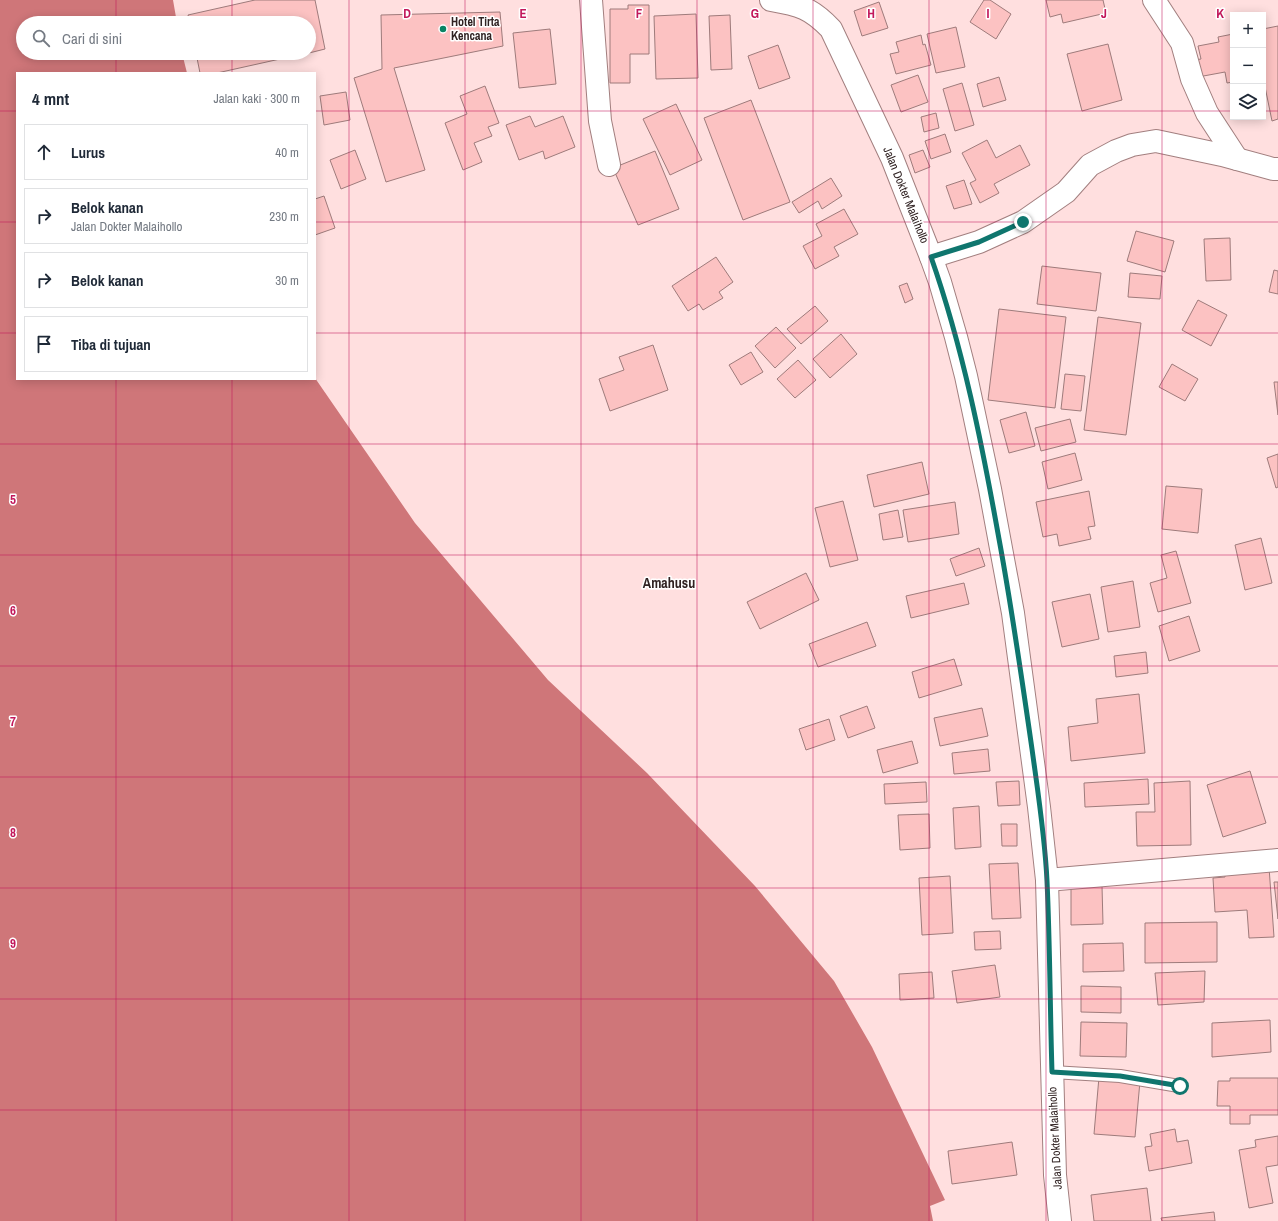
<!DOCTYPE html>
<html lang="id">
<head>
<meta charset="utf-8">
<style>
  :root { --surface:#fff; --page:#f2f2f3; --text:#1f2937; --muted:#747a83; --line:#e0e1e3 }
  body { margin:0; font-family:"Archivo Narrow",sans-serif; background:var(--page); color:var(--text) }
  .controls { position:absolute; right:12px; top:12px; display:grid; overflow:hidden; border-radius:0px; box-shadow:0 2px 10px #0003 }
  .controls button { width:36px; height:36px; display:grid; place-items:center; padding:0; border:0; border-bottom:1px solid var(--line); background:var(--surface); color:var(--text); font:20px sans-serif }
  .stop { position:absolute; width:12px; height:12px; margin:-9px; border:3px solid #0f766e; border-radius:50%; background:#fff }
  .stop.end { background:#0f766e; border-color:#fff; box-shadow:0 1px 4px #0008 }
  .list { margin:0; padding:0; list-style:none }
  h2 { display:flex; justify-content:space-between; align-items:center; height:52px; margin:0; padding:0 16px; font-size:17px }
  h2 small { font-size:13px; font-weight:400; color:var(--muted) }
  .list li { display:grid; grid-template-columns:26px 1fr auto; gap:12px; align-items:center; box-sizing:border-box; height:56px; margin:0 8px 8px; padding:0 8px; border:1px solid var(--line); border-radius:0px }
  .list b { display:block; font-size:15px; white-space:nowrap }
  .list p { margin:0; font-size:13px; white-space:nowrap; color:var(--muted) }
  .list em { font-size:13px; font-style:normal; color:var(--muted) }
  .icon { flex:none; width:22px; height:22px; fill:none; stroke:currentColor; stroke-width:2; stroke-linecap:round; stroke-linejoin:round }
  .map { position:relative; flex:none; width:1278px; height:1221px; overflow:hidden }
  .search { position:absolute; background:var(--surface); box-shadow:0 2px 10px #0003; left:16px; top:16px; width:300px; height:44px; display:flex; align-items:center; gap:10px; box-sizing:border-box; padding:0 14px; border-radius:22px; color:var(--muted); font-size:15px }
  .panel { position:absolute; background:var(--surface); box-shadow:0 2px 10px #0003; left:16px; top:72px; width:300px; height:308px; border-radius:0px }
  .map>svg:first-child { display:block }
  .water { fill:#cf7679 }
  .building { fill:#fcc2c2; stroke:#9e7b7b }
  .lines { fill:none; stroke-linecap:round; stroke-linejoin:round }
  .lane-casing { stroke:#a27f7f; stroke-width:14 }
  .street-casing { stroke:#a27f7f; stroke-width:24 }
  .secondary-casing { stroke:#a27f7f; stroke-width:24 }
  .lane { stroke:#fff; stroke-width:12 }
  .street { stroke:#fff; stroke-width:22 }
  .secondary { stroke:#fff; stroke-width:22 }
  .route { stroke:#0f766e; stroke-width:5 }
  .grid { fill:none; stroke:#c2185b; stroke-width:1; stroke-opacity:0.55 }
  .poi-dot { fill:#098464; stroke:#fff; stroke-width:1.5 }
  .labels { text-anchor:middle; stroke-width:3; stroke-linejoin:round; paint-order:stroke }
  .poi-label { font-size:12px; font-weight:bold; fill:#302222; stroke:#fff; text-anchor:start }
  .street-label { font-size:12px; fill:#302222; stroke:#fff }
  .quarter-label { font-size:14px; font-weight:bold; fill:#302222; stroke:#fff }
  .grid-label { font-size:13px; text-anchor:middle; font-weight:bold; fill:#c2185b; stroke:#fff; stroke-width:3; stroke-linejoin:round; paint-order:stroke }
</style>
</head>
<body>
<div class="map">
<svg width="1278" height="1221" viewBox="0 0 1278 1221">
  <rect width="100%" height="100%" fill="#ffdfdf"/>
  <path class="water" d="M0,0H173L177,23H23V53H182L187,73H17V379H315V378L415,523L548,680L647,773L755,886L834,981L872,1047L945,1200L930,1206L933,1221H0Z"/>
  <g class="building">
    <path d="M255,0H315L325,49L309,53V23H190L188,15Z"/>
    <path d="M984,0H990L1011,14L996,39L970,22Z"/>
    <path d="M1046,0H1103L1106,13L1063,23L1061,14L1050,17Z"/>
    <path d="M879,2L888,28L862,36L854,11Z"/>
    <path d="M628,5H649V54H630V83H610V9H628Z"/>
    <path d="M500,12L503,46L394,68L425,170L386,182L354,78L382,69L381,15Z"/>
    <path d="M696,14L698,78L656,79L654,16Z"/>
    <path d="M730,15L732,69L711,70L709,16Z"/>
    <path d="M1278,26V119L1272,121L1263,77V29Z"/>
    <path d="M956,27L965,67L936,73L927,34Z"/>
    <path d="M550,29L556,84L519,88L513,33Z"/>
    <path d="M1233,34V82L1227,83L1225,72L1198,77L1195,60L1201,59L1198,46L1219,42L1218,37Z"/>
    <path d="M921,35L923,45L925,44L931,65L896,74L890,54L899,52L896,42Z"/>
    <path d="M1108,44L1122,100L1082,111L1067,54Z"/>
    <path d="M778,45L790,78L759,89L748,56Z"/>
    <path d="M196,53H307L217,73H200Z"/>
    <path d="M918,75L928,102L901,112L891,85Z"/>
    <path d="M999,77L1006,100L983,107L977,84Z"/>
    <path d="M962,83L974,125L955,131L943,89Z"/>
    <path d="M485,86L499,123L488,127L492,136L474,143L482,162L463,170L445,123L467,114L460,96Z"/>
    <path d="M346,92L350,120L324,125L320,96Z"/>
    <path d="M751,100L790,202L743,220L704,118Z"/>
    <path d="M676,104L702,160L670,175L643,119Z"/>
    <path d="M936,113L939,128L924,132L921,117Z"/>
    <path d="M530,116L535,127L563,116L575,147L545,159L543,151L519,160L506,125Z"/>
    <path d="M945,134L951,152L931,159L925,141Z"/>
    <path d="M987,140L996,158L1020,145L1030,165L994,184L999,193L980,203L970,183L976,180L962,153Z"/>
    <path d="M355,150L366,179L341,189L330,160Z"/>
    <path d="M923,150L930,167L915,173L909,155Z"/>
    <path d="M655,151L679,209L638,225L613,168Z"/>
    <path d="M831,178L842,196L822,209L818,201L799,213L792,202Z"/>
    <path d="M964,180L972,204L954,209L946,186Z"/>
    <path d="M324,196L335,228L315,235V199Z"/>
    <path d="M844,209L858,234L834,247L839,256L815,269L803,246L822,236L816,224Z"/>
    <path d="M1136,231L1174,241L1165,272L1127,261Z"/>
    <path d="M1230,238L1231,280L1206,281L1204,239Z"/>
    <path d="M716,257L733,282L719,292L723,298L703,310L699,304L688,311L672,286Z"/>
    <path d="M1042,266L1101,273L1096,311L1037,304Z"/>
    <path d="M1274,270L1278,271V294L1269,292Z"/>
    <path d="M1130,273L1162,276L1160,299L1128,297Z"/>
    <path d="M907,283L913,299L905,303L899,286Z"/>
    <path d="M1198,300L1227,315L1211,346L1182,330Z"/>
    <path d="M815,306L828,321L801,344L787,329Z"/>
    <path d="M999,309L1066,317L1055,408L988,400Z"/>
    <path d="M1098,317L1141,323L1126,435L1084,430Z"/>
    <path d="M776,327L796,348L775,368L755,346Z"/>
    <path d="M841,334L857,354L830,378L813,359Z"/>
    <path d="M653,345L668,390L610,411L599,379L624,370L619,357Z"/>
    <path d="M751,352L763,372L741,385L729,365Z"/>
    <path d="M798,360L816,380L795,398L777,379Z"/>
    <path d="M1172,364L1198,379L1185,401L1159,387Z"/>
    <path d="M1065,374L1085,376L1081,411L1061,409Z"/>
    <path d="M1274,382H1278V415Z"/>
    <path d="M1026,412L1035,446L1009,453L1000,420Z"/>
    <path d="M1070,419L1076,442L1041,451L1035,428Z"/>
    <path d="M1075,453L1082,480L1048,489L1042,462Z"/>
    <path d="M1278,454V487L1276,488L1267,458Z"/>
    <path d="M922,462L929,494L874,507L867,475Z"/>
    <path d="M1166,486L1202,489L1198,533L1162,529Z"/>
    <path d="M1089,491L1095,526L1088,527L1091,539L1059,546L1057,534L1043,537L1036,502Z"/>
    <path d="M843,501L858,560L830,567L815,508Z"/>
    <path d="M955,502L959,534L908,542L903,510Z"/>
    <path d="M898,510L903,537L883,540L879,514Z"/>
    <path d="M1261,538L1272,583L1245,590L1235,545Z"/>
    <path d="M979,548L985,566L956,576L950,559Z"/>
    <path d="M1176,551L1191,603L1158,612L1150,583L1167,578L1161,555Z"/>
    <path d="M806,573L819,600L760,629L747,602Z"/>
    <path d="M1133,581L1140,627L1108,632L1101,587Z"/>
    <path d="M964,583L969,604L911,618L906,596Z"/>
    <path d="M1090,594L1099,639L1062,647L1052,602Z"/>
    <path d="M1189,616L1200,651L1169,661L1159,626Z"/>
    <path d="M867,622L876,646L818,667L809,644Z"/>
    <path d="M1146,652L1148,673L1116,677L1114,656Z"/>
    <path d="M954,659L962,685L919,698L912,672Z"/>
    <path d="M1139,694L1145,753L1071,761L1068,727L1098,723L1096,699Z"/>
    <path d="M867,706L875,728L848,738L840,716Z"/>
    <path d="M982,708L988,736L940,746L934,718Z"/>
    <path d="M829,719L835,740L806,750L799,729Z"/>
    <path d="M912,741L918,763L883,773L877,750Z"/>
    <path d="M988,749L990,771L954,774L952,753Z"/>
    <path d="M1250,771L1266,823L1223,837L1207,785Z"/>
    <path d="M1148,779L1149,804L1085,807L1084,783Z"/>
    <path d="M1019,781L1020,805L998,806L996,782Z"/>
    <path d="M1190,781L1191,845L1137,846L1136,812H1155L1154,783Z"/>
    <path d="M926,782L927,802L885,804L884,784Z"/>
    <path d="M979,806L981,847L955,849L953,808Z"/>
    <path d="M929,814L930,848L900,850L898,815Z"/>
    <path d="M1001,824H1017V846H1002Z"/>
    <path d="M1018,863L1021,918L992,919L989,864Z"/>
    <path d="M1225,867H1269L1274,937L1249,938L1247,910L1215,912L1213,878L1225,877Z"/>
    <path d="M950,876L953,933L922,935L919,878Z"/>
    <path d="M1274,882H1278V919Z"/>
    <path d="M1102,886L1103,924L1071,925V887Z"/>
    <path d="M1217,922V962L1145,963V923Z"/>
    <path d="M1000,931L1001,949L975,950L974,932Z"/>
    <path d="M1123,943L1124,971L1083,972V944Z"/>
    <path d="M995,965L1000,997L957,1003L952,971Z"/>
    <path d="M1205,971L1204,1002L1158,1005L1155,973Z"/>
    <path d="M932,972L934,998L900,1000L899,974Z"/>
    <path d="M1081,986L1121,987V1013L1081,1012Z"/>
    <path d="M1270,1020L1271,1052L1212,1057V1023Z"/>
    <path d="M1081,1022L1127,1023L1126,1057L1080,1056Z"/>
    <path d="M1099,1077L1140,1081L1135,1137L1094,1134Z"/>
    <path d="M1230,1078H1278V1115H1250V1124H1230V1106H1217L1218,1081H1230Z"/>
    <path d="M1175,1129L1177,1142L1188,1140L1192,1163L1149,1171L1145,1147L1152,1146L1150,1134Z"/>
    <path d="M1278,1136V1165L1266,1167L1273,1203L1249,1208L1239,1150L1256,1147L1255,1140Z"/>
    <path d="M1012,1142L1017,1175L952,1184L948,1151Z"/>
    <path d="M1147,1188L1151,1221H1094L1091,1195Z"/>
    <path d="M1214,1212L1215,1221H1162L1161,1218Z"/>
  </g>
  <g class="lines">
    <defs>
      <path id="lane" d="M1052,1072L1120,1076L1179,1086"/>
      <g id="street">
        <path d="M591,0L600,121L609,165"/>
        <path d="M1154,0L1182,43L1192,79L1207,113L1237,159"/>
        <path d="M931,257L979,242L1023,222L1066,192L1090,165L1116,151L1132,145L1156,141L1222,155L1273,169H1278"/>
        <path d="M1047,880L1278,860"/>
      </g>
      <path id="secondary" d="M771,0C800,5 811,8 831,29L892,158L931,257L940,282L956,337L966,376L990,489L1013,613L1039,807L1047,880L1055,1175L1060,1221"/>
    </defs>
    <use href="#lane" class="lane-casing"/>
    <use href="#street" class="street-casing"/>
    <use href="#secondary" class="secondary-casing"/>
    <use href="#lane" class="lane"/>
    <use href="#street" class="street"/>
    <use href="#secondary" class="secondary"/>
  </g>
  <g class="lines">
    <path class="route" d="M1023,222L979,242L931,257C963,348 982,444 999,539C1012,609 1022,679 1032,749C1038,793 1045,837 1047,881C1050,945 1050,1009 1052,1072L1120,1076L1180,1086"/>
  </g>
  <path class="grid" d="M116,0V23M232,0V23M349,0V1221M465,0V1221M581,0V1221M697,0V1221M813,0V1221M929,0V1221M1046,0V1221M1162,0V1221M116,53V73M232,53V73M0,111H17M315,111H1233M1263,111H1278M0,222H17M315,222H1278M0,333H17M315,333H1278M116,379V1221M232,379V1221M0,444H1278M0,555H1278M0,666H1278M0,777H1278M0,888H1278M0,999H1278M0,1110H1278"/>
  <circle class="poi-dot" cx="443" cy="29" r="4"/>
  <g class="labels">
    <g class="poi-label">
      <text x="451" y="26">Hotel Tirta<tspan x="451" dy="14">Kencana</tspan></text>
    </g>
    <g class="street-label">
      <text transform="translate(906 195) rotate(68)" y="4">Jalan Dokter Malaihollo</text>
      <text transform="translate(1055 1138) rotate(-93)" y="4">Jalan Dokter Malaihollo</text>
    </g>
    <g class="quarter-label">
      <text x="669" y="588">Amahusu</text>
    </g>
  </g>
  <g class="grid-label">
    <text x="407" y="18">D</text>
    <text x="523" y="18">E</text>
    <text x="639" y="18">F</text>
    <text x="755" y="18">G</text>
    <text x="871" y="18">H</text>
    <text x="988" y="18">I</text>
    <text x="1104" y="18">J</text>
    <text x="1220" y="18">K</text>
    <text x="13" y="504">5</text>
    <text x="13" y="615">6</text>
    <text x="13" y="726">7</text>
    <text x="13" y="837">8</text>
    <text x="13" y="948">9</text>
  </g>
</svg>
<div class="controls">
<button>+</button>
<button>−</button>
<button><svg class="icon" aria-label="layers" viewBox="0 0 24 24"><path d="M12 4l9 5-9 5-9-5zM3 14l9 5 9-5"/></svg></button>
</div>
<div class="stop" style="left:1180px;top:1086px"></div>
<div class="stop end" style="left:1023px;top:222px"></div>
<div class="search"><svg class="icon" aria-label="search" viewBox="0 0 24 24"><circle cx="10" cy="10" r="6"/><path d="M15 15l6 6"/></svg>Cari di sini</div>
<section class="panel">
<h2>4 mnt<small>Jalan kaki · 300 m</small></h2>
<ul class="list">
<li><svg class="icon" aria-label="ahead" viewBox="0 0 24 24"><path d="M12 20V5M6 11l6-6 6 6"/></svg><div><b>Lurus</b></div><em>40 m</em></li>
<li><svg class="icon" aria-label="right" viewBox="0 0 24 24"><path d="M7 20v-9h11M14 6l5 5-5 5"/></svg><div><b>Belok kanan</b><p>Jalan Dokter Malaihollo</p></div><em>230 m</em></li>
<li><svg class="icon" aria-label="right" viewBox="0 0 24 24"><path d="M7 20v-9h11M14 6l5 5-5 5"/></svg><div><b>Belok kanan</b></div><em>30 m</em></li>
<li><svg class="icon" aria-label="arrive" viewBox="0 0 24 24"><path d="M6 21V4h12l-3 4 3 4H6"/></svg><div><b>Tiba di tujuan</b></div></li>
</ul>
</section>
</div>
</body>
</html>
